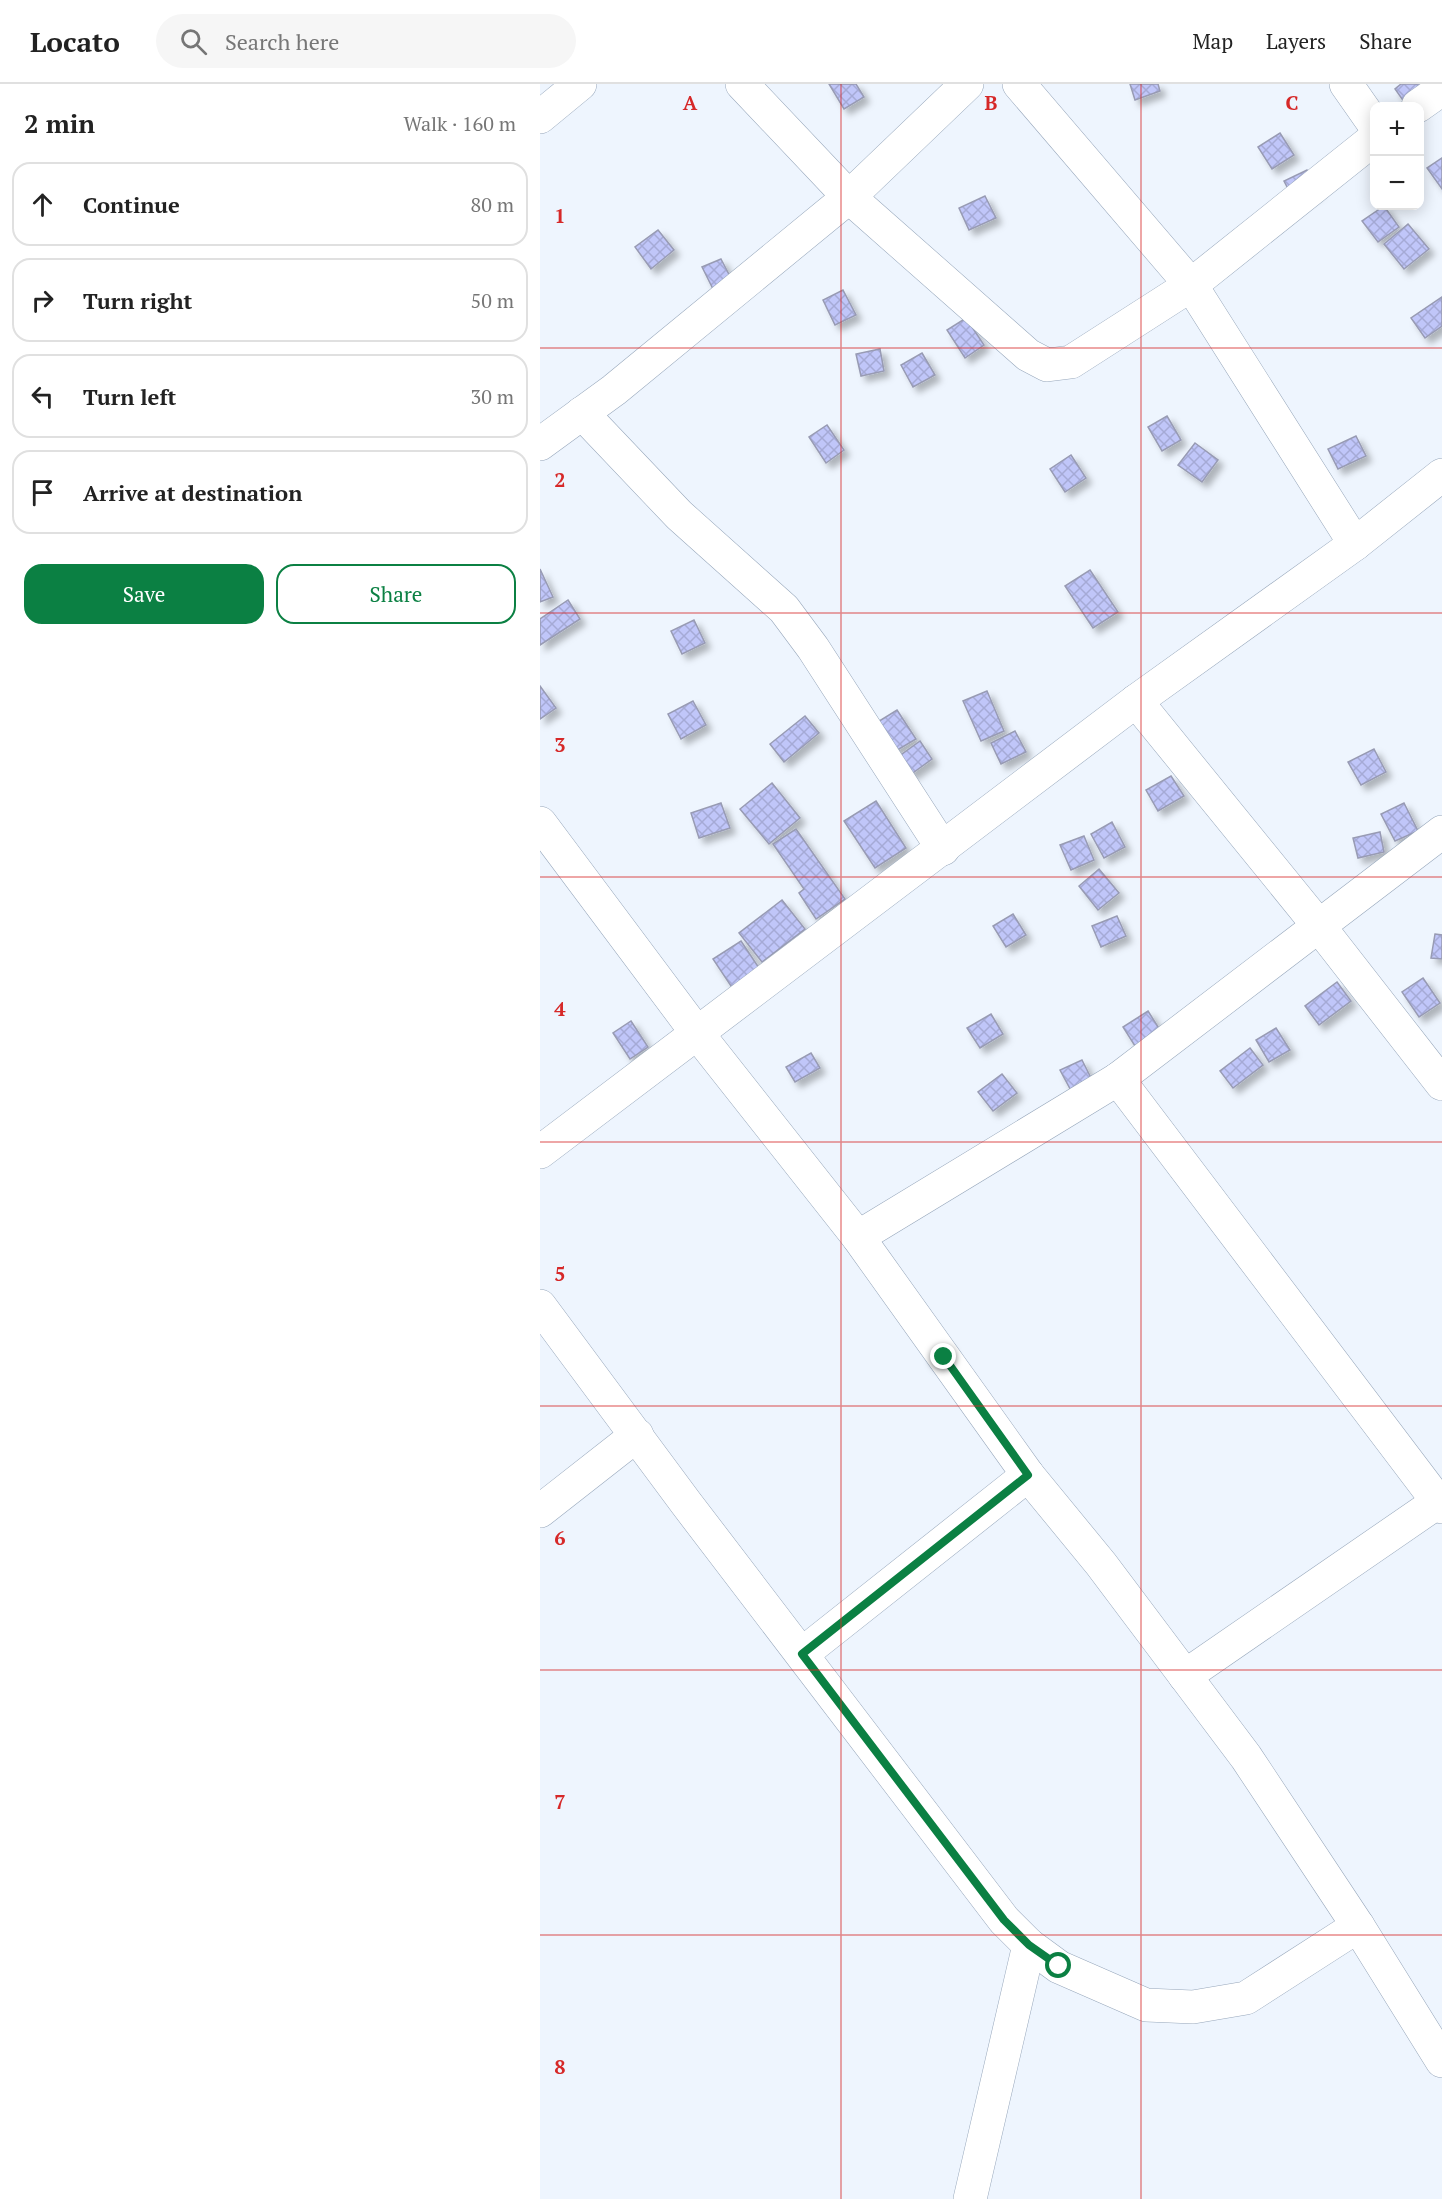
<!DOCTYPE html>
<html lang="en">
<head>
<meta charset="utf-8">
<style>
  :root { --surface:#fff; --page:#f6f6f6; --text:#222; --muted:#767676; --line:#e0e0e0; --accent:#0b8043 }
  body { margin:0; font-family:"PT Serif",serif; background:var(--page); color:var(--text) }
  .controls { position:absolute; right:18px; top:18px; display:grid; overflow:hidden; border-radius:12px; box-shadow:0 3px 15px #0003 }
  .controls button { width:54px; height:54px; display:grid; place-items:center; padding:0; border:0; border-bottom:2px solid var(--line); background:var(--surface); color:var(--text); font:30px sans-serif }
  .stop { position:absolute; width:18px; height:18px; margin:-14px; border:4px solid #0b8043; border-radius:50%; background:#fff }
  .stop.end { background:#0b8043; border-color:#fff; box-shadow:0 2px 6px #0008 }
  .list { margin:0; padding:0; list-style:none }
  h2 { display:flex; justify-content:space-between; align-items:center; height:78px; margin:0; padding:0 24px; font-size:26px }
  h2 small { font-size:20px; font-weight:400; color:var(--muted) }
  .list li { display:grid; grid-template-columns:39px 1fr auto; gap:18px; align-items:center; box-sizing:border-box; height:84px; margin:0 12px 12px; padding:0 12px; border:2px solid var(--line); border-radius:18px }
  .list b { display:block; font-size:22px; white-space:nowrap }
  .list em { font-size:20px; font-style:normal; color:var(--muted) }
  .actions { display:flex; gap:12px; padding:18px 24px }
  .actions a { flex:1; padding:14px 0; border:2px solid var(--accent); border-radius:18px; text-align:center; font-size:21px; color:var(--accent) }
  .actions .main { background:var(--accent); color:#fff }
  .icon { flex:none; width:33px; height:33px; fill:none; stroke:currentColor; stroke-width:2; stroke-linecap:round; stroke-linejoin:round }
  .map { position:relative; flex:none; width:902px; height:2115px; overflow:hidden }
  header { display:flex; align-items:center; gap:36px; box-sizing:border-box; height:84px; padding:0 30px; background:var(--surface); border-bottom:2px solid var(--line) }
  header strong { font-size:28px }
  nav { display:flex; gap:33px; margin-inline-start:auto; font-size:21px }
  .search { width:420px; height:54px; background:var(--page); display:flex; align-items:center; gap:15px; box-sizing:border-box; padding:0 21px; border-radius:33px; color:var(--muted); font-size:22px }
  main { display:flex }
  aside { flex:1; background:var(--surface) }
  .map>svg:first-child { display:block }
  .building { fill:url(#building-cross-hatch); stroke:#989bb3; stroke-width:1.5; filter:url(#shadow) }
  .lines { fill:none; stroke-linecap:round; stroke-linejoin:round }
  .street-casing { stroke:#97a7bb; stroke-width:34 }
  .street { stroke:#fff; stroke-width:33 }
  .route { stroke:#0b8043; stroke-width:8 }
  .grid { fill:none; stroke:#d62828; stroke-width:1.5; stroke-opacity:0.55 }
  .grid-label { font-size:20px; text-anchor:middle; font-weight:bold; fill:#d62828; stroke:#eef5fe; stroke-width:6; stroke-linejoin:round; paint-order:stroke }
</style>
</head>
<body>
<header>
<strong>Locato</strong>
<div class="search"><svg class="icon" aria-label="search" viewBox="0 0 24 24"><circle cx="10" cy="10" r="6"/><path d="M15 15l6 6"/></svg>Search here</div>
<nav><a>Map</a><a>Layers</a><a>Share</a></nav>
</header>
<main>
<aside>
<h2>2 min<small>Walk · 160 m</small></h2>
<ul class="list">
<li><svg class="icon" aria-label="ahead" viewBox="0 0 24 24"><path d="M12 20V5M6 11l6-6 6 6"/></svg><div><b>Continue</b></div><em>80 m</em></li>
<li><svg class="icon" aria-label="right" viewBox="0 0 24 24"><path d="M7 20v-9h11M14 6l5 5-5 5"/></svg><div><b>Turn right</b></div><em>50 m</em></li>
<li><svg class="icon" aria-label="left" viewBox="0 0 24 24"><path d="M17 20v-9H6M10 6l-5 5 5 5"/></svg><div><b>Turn left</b></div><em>30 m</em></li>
<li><svg class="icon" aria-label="arrive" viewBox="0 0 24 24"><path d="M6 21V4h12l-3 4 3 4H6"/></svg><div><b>Arrive at destination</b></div></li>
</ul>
<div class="actions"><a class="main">Save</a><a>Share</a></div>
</aside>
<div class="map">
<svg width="902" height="2115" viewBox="0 0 902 2115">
  <defs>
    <pattern id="building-cross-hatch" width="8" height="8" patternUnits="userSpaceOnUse" patternTransform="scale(1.5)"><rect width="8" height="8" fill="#c0c6f9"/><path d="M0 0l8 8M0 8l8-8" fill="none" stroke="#a5aad6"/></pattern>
    <filter id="shadow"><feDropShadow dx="5.5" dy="5.5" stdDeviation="3" flood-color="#0004"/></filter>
  </defs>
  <rect width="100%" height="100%" fill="#eef5fe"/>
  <g class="building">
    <path d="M289,0H316L324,13L304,25Z"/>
    <path d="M590,0H618L620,7L595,16Z"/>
    <path d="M861,0H883L867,22L855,5Z"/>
    <path d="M740,49L754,71L732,85L718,63Z"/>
    <path d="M902,74V105L887,84Z"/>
    <path d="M767,86L777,107L755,118L744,97Z"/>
    <path d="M445,112L456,134L429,146L419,124Z"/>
    <path d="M844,122L859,143L838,158L822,137Z"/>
    <path d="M868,140L889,165L864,185L844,160Z"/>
    <path d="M118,146L134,166L111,185L95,163Z"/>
    <path d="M181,175L195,202L176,211L162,183Z"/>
    <path d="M303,206L316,231L295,241L283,216Z"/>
    <path d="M902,213V242L885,254L871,234Z"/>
    <path d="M426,234L444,261L425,274L407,246Z"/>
    <path d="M340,265L344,287L321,292L316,270Z"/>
    <path d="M382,269L395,291L373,303L361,281Z"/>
    <path d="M627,332L641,356L622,367L608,343Z"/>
    <path d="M287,341L304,366L286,379L269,353Z"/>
    <path d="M816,352L826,372L798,385L788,365Z"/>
    <path d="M655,359L678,376L662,398L638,381Z"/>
    <path d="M531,371L546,394L525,408L510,385Z"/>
    <path d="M0,485L13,513L0,518Z"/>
    <path d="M550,486L578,528L553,544L525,502Z"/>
    <path d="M28,516L40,535L0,561V535Z"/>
    <path d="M154,536L165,559L142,570L131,547Z"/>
    <path d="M0,602L16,624L0,635Z"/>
    <path d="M447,607L464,647L441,657L423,617Z"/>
    <path d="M153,617L166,641L141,655L128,630Z"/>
    <path d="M357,626L376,655L354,668L336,639Z"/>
    <path d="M265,632L279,649L244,678L230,660Z"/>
    <path d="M475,647L486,668L461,680L451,659Z"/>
    <path d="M380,657L392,675L370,691L358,673Z"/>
    <path d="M834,665L846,688L821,701L808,678Z"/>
    <path d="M631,692L644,712L618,727L606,706Z"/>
    <path d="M232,699L260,734L229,760L200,725Z"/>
    <path d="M336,717L366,764L335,784L304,737Z"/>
    <path d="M181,719L190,744L159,754L151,729Z"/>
    <path d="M864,719L878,747L855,757L841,730Z"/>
    <path d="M572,738L585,763L564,774L551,750Z"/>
    <path d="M256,745L305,815L276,835L259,809L264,805L233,760Z"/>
    <path d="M840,748L844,768L818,774L813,754Z"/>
    <path d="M544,752L554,776L531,786L520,761Z"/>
    <path d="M559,785L579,809L558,826L539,802Z"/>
    <path d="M242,816L265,845L222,878L199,849Z"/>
    <path d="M473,830L486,851L466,863L453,842Z"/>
    <path d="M577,832L586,852L561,863L552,842Z"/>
    <path d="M895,850L902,851V875L891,874Z"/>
    <path d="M201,857L223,890L195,908L173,875Z"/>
    <path d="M883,894L900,919L879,933L862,908Z"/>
    <path d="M797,898L811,917L779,941L765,922Z"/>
    <path d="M608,927L620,946L595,962L583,943Z"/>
    <path d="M451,930L463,950L440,964L427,944Z"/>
    <path d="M91,937L108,963L90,975L73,949Z"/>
    <path d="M736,944L750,966L729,978L716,956Z"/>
    <path d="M710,964L723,981L693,1004L680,987Z"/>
    <path d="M271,969L280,984L255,998L246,983Z"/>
    <path d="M542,976L556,1004L535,1014L520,986Z"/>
    <path d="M462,990L477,1009L453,1027L438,1008Z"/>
  </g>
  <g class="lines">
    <defs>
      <g id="street">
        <path d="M202,0L309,113L488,271L507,281L531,278L651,201L834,55"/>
        <path d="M479,0L651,201L815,460"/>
        <path d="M806,0L834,40"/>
        <path d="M878,22L902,5"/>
        <path d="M0,33L40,0"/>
        <path d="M42,329L139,431L244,525L273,564L403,765"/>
        <path d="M0,360L74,306L309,113L427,0"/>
        <path d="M596,617L778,841L902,1000"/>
        <path d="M0,739L157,949L318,1153L488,1391L561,1480L706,1673L818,1842L902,1977"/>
        <path d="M578,995L902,1423"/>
        <path d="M0,1068L596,617L815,460L902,391"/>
        <path d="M318,1153L578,995L902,748"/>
        <path d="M0,1222L146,1419L464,1836L489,1861L519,1883L606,1921L653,1923L706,1914L818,1842"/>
        <path d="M0,1427L97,1351"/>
        <path d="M262,1570L488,1391"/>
        <path d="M645,1592L902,1415"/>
        <path d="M430,2115L489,1861"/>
      </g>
    </defs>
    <use href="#street" class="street-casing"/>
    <use href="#street" class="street"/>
  </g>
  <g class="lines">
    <path class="route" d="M404,1273L488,1391L262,1570L464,1836L489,1861L519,1882"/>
  </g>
  <path class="grid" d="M301,0V2115M601,0V2115M0,264H902M0,529H902M0,793H902M0,1058H902M0,1322H902M0,1586H902M0,1851H902"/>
  <g class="grid-label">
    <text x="150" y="26">A</text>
    <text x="451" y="26">B</text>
    <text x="752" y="26">C</text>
    <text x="20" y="139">1</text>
    <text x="20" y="403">2</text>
    <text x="20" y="668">3</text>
    <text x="20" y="932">4</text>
    <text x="20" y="1197">5</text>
    <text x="20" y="1461">6</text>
    <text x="20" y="1725">7</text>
    <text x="20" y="1990">8</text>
  </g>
</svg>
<div class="controls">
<button>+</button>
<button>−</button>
</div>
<div class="stop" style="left:519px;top:1882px"></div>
<div class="stop end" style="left:404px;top:1273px"></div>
</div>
</main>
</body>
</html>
